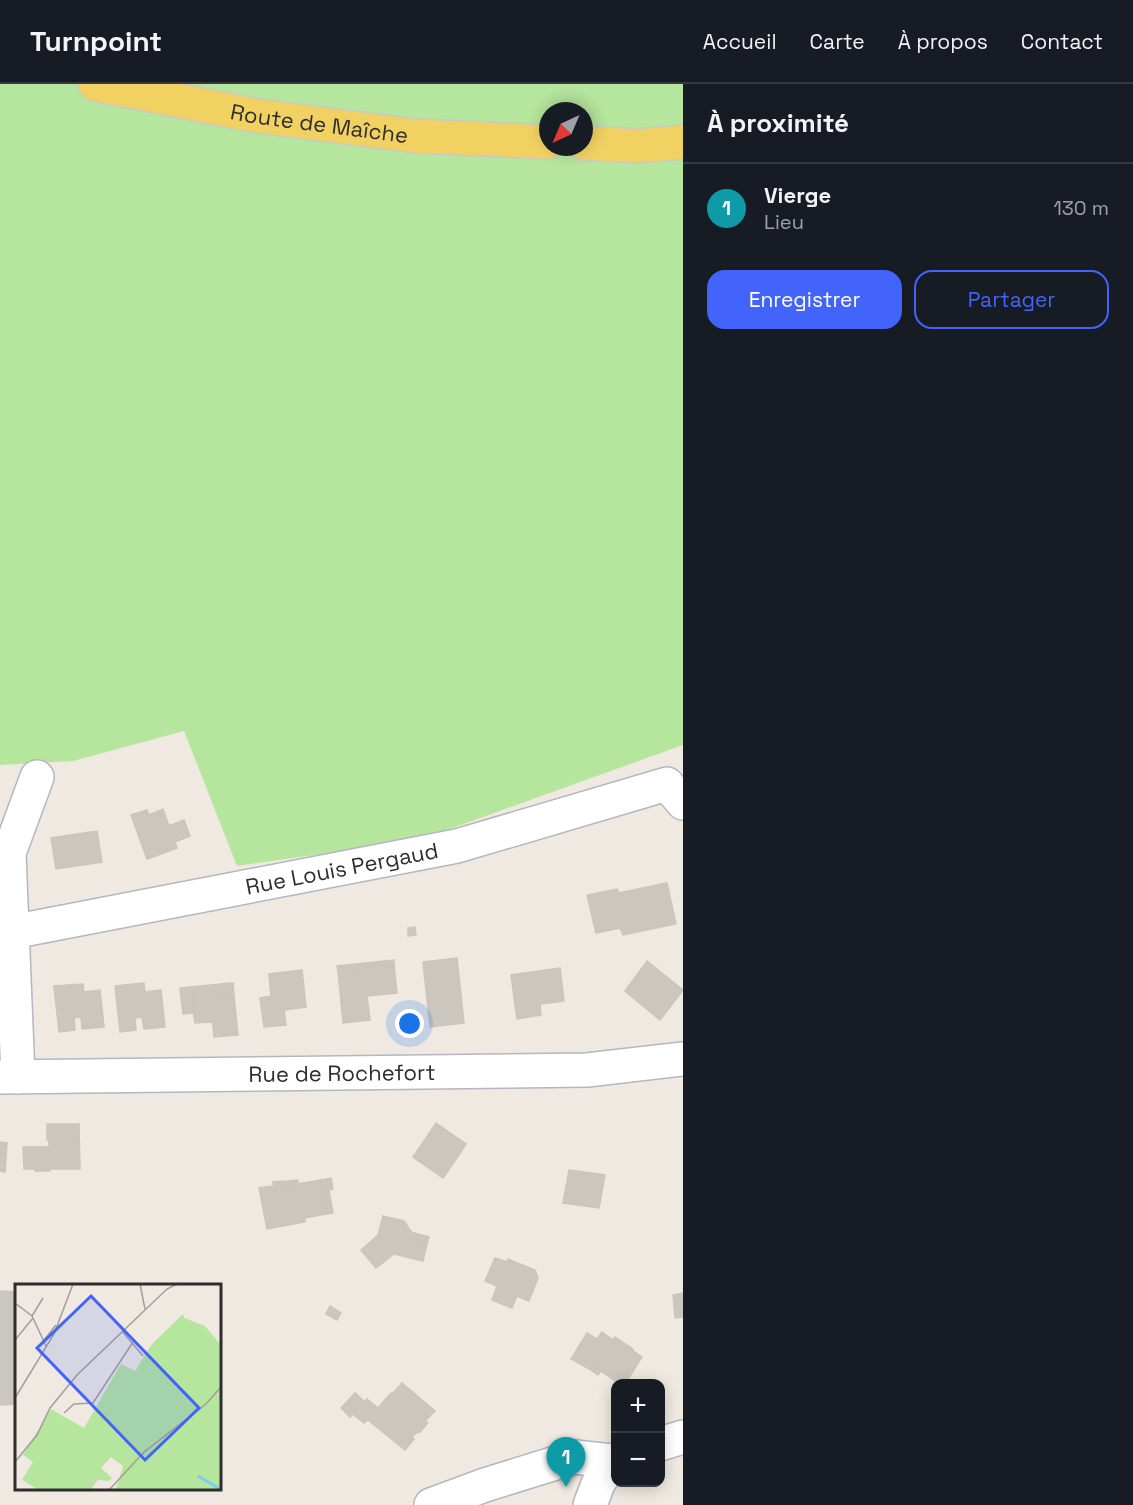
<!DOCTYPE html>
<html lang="fr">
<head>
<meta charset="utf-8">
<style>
  :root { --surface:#171b24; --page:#242831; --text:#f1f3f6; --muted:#9ea1a6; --line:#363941; --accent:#4264fb }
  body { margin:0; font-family:"Space Grotesk",sans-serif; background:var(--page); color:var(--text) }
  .controls { position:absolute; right:18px; bottom:18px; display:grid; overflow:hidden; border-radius:12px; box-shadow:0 3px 15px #0003 }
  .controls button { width:54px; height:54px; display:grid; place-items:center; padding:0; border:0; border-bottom:2px solid var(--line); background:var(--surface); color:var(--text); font:30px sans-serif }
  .compass { position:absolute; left:539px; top:18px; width:54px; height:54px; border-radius:50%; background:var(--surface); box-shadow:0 3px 15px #0003; rotate:224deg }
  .you { position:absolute; left:410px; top:940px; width:21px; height:21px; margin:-15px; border:4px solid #fff; border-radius:50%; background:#1a73e8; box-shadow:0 0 0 9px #1a73e833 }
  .badge { display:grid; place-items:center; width:39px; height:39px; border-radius:50%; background:var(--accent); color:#fff; font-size:20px; font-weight:700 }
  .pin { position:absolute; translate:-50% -50px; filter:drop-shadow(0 2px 3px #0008) }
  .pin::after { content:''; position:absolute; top:32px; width:21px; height:18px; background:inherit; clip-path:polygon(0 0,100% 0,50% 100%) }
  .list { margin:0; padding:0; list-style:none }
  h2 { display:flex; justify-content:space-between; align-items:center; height:78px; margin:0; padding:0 24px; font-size:26px }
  h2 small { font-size:20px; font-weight:400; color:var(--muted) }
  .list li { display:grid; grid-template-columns:39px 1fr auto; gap:18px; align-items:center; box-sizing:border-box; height:90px; padding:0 24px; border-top:2px solid var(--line) }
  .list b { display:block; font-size:22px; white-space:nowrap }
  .list p { margin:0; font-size:20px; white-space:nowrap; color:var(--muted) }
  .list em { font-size:20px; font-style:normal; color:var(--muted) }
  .actions { display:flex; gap:12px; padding:18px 24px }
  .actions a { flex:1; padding:14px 0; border:2px solid var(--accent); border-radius:18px; text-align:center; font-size:21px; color:var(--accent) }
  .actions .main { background:var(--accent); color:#fff }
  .map { position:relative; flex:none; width:683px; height:1421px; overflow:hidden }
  header { display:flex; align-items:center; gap:36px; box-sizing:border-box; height:84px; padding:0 30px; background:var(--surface); border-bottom:2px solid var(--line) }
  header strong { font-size:28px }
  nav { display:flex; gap:33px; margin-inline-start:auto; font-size:21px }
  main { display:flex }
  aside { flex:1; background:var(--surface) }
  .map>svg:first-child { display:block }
  .green { fill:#b6e59e; fill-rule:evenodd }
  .building { fill:#cbc7bf; stroke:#cbc5ba; stroke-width:1.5 }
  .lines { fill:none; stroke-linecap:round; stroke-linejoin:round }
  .minor-casing { stroke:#b4b7c1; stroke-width:36 }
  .major-casing { stroke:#c9c9c9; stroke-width:36 }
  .minor { stroke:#fff; stroke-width:33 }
  .major { stroke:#f2d163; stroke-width:33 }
  .labels { text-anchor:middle; stroke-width:5; stroke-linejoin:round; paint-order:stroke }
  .street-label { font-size:22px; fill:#2e2e2e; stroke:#fff }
  .inset-river { fill:none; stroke:#75cff0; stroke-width:3 }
  .inset-road { fill:none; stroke:#a29e99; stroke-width:1.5 }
  .view { fill:#4264fb; fill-opacity:0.15; stroke:#4264fb; stroke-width:3 }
  .inset-edge { fill:none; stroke:#2e2e2e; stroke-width:3 }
</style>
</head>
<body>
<header>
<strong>Turnpoint</strong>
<nav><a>Accueil</a><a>Carte</a><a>À propos</a><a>Contact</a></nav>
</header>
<main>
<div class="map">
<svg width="683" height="1421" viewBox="0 0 683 1421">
  <rect width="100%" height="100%" fill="#efe9e1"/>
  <path class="green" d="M0,0H683V661L419,756L237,782L184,647L73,677L0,681ZM548,27H584V63H548Z"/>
  <g class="building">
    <path d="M163,725L169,742L184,736L190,752L175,758L177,764L147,775L131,731L147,726L149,731Z"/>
    <path d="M97,747L102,778L56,785L51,754Z"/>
    <path d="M667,799L676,840L623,851L620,844L596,849L587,811L617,805L619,809Z"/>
    <path d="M415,843L416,851L408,852V844Z"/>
    <path d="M457,874L464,939L430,943L423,878Z"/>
    <path d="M394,876V881L338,887L337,882Z"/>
    <path d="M647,877L683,906L660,936L625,907Z"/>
    <path d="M394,881L397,909L367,912L370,936L343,939L338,887Z"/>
    <path d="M560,884L564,917L540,920L541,931L517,935L511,891Z"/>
    <path d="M302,886L306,923L284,926L286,941L264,943L260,914L271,912L269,890Z"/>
    <path d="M144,899L145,908L161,906L165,943L144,945L142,933L135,934L136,946L120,948L115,902Z"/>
    <path d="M233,899L234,912L222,913L221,900Z"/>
    <path d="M83,900L84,908L100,906L104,943L82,945L81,933L74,934L75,946L59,948L54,902Z"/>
    <path d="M221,900L222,913L234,912L238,951L214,953L212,931L194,933L191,903Z"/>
    <path d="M191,903L193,929L183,930L180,904Z"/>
    <path d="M212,931V938L195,939L194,933Z"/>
    <path d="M436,1039L466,1060L461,1068L442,1054V1053L432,1045Z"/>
    <path d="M47,1040H79L80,1085H49L50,1087H35V1085H24L23,1063H49V1056H47Z"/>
    <path d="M432,1045L442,1053V1054L461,1068L443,1094L413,1073Z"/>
    <path d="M0,1058L7,1059L5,1088L0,1087Z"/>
    <path d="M569,1086L605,1091L599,1124L563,1119Z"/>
    <path d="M331,1094L333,1105L329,1106L333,1129L326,1130L320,1096Z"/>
    <path d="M298,1096V1100L320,1096L326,1130L305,1134V1138L267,1145L259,1104L273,1102L274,1105L290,1104L289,1097Z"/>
    <path d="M289,1097L290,1104L274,1105L273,1098Z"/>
    <path d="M383,1132L404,1137L417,1157L427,1160L423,1177L394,1170L376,1184L361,1166L378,1151Z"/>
    <path d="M411,1148L429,1153L427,1160L417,1157Z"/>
    <path d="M495,1174L507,1178L508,1175L535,1186L538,1194L529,1217L517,1212L512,1224L492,1216L497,1202L485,1197Z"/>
    <path d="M0,1207L16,1208V1320L0,1321Z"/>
    <path d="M683,1209V1233L675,1234L673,1211Z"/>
    <path d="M330,1222L341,1229L337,1236L326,1230Z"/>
    <path d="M602,1248L613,1256L615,1253L633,1265L632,1266L642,1273L625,1300H620L593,1282L591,1286L571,1275L587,1249L597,1255Z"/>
    <path d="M593,1282L601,1287L598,1291L591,1286Z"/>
    <path d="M402,1299L435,1327L425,1337L428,1339L419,1349L417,1348L412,1353L414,1355L405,1366L368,1336L364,1339L353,1330L350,1333L341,1324L355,1309L365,1318L367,1315L378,1324L391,1309L392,1310Z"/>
  </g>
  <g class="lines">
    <defs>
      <g id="minor">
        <path id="s1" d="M12,848L457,762L667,700L683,719"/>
        <path id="s2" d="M0,993L587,986L683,975"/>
        <path d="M18,993L9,769L37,693"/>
        <path d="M660,1360L683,1353"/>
        <path d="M431,1421L485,1401L575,1373L612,1377L616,1376"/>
        <path d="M590,1421L598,1400L612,1377"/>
      </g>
      <g id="major">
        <path id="s3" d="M95,0L252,31L415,52L548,58"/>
        <path d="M584,59L638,62L683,58"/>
      </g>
    </defs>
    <use href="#minor" class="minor-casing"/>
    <use href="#major" class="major-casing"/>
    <use href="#minor" class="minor"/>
    <use href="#major" class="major"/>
  </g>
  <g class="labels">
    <g class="street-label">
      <text dy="8" stroke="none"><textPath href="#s3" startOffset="228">Route de Maîche</textPath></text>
      <text dy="8" stroke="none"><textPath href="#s1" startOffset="336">Rue Louis Pergaud</textPath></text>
      <text dy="8" stroke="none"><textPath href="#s2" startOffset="342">Rue de Rochefort</textPath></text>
    </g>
  </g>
  <g transform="translate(15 1200)">
    <rect width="206" height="206" fill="#efe9e1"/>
    <path d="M168,30L169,34L190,42L205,60V205H101L108,182L96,173L86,184L97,194L94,197L83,196L76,205H22L7,196L18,178L8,171L36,125L69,144L106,80L120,87L137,60Z" fill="#b6e59e"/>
    <path class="inset-river" d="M183,192L205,205"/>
    <path class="inset-road" d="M125,0L130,25M0,19L17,32L31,62M17,32L28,14M107,47L128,72M0,56L18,34M29,56L41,41M0,114L39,50L58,0M49,129L59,120L78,119L118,58M0,178L22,151L35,124L62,91L152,5L162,0M95,205L129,168L191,120L206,103"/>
    <path class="view" d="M76,12L184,124L130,176L22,64Z"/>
    <rect width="206" height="206" class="inset-edge"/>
  </g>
</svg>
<div class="controls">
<button>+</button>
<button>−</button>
</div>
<svg class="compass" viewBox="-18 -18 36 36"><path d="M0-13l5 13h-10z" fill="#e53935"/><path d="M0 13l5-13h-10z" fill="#9ea1a6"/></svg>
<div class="you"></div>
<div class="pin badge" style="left:566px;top:1403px;background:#0f9aa8">1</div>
</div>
<aside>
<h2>À proximité<small></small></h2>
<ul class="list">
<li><span class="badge" style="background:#0f9aa8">1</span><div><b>Vierge</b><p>Lieu</p></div><em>130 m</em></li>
</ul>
<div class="actions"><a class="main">Enregistrer</a><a>Partager</a></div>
</aside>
</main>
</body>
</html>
